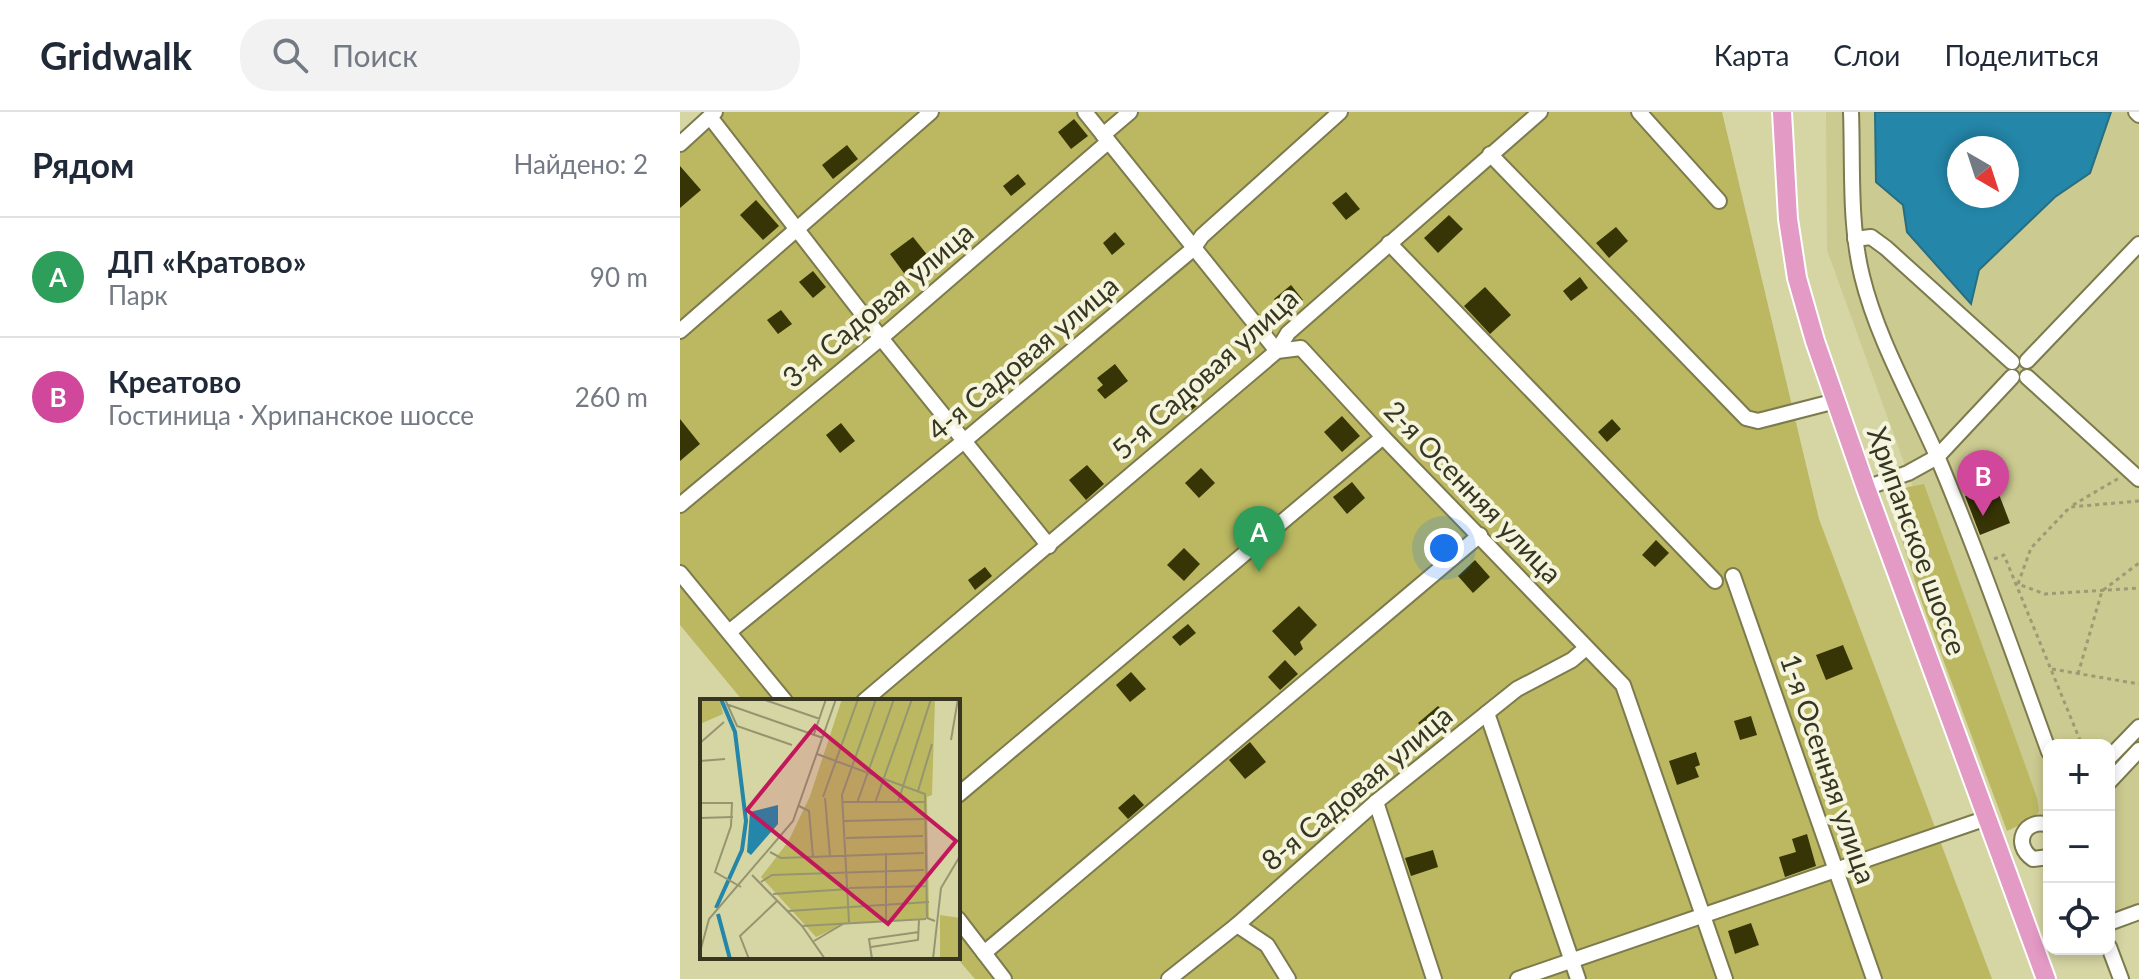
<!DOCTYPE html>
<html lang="ru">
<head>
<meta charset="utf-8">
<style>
  :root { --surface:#fff; --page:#f2f2f3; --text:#1f2937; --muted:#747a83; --line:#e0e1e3; --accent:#6e59d3 }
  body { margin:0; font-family:Lato,sans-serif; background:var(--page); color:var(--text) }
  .controls { position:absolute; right:24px; bottom:24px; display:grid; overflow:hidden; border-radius:16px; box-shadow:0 4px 12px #0003 }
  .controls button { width:72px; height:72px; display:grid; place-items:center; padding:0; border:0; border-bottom:2px solid var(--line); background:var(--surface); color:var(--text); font:40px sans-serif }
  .compass { position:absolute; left:1267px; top:24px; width:72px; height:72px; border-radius:50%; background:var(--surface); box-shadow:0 4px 12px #0003; rotate:141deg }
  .you { position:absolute; left:764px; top:436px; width:28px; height:28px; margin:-20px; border:6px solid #fff; border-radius:50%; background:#1a73e8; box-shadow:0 0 0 12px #1a73e833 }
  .badge { display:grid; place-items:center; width:52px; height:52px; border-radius:50%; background:var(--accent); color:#fff; font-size:26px; font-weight:700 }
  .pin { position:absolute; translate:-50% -66px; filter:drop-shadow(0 2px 4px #0008) }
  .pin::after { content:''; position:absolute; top:42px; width:28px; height:24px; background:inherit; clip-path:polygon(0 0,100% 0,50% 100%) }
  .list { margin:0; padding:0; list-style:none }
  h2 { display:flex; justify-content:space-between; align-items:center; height:104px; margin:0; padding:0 32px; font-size:34px }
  h2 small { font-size:26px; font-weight:400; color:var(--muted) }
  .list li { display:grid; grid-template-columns:52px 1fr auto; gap:24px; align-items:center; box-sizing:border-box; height:120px; padding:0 32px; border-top:2px solid var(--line) }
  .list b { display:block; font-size:30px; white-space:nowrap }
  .list p { margin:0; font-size:26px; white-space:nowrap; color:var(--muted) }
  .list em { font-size:26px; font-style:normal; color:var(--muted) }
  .icon { flex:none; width:44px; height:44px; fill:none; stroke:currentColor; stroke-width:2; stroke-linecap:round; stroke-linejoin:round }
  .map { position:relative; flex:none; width:1459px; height:867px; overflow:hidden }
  header { display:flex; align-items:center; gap:48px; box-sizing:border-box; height:112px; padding:0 40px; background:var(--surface); border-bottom:2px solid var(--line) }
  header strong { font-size:38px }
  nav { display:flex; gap:44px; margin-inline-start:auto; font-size:28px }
  .search { width:560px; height:72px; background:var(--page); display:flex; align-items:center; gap:20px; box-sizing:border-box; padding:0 28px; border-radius:32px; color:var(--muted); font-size:30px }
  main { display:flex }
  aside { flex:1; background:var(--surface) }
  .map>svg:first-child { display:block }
  .built { fill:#cbca91; fill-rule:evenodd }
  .green { fill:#bbb861 }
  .water { fill:#2486a8; stroke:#296e80; stroke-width:2; fill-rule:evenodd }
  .building { fill:#373505 }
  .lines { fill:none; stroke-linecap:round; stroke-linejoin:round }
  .minor-casing { stroke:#7c7b4d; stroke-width:18 }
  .major-casing { stroke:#fff; stroke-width:22 }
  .path { stroke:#9c9b75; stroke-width:3; stroke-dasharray:4 4; stroke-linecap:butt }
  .minor { stroke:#fff; stroke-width:14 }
  .major { stroke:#e39ac5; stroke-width:18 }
  .labels { text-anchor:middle; stroke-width:8; stroke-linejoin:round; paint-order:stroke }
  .street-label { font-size:28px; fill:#363622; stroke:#f5f4dc }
  .inset-river { fill:none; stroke:#2486a8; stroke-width:4 }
  .inset-road { fill:none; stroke:#969570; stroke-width:2 }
  .view { fill:#c2185b; fill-opacity:0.15; stroke:#c2185b; stroke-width:4 }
  .inset-edge { fill:none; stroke:#363622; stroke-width:4 }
</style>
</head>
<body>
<header>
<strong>Gridwalk</strong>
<div class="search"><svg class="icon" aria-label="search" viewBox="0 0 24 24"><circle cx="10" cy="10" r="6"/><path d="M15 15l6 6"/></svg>Поиск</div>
<nav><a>Карта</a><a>Слои</a><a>Поделиться</a></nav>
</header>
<main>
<aside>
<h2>Рядом<small>Найдено: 2</small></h2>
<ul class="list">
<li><span class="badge" style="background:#2e9e5b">A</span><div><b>ДП «Кратово»</b><p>Парк</p></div><em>90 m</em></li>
<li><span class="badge" style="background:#d1479c">B</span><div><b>Креатово</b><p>Гостиница · Хрипанское шоссе</p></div><em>260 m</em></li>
</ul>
</aside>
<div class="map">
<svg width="1459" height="867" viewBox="0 0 1459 867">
  <rect width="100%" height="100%" fill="#d6d5a4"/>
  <path class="built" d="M1146,0H1459V794L1429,805V633H1369V705L1362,702L1353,707L1147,138ZM1279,36H1327V84H1279Z"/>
  <g class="green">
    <path d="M43,0H1042L1139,407L1312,867H295L276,845L278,589H63L0,513V39Z"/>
    <path d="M1244,372L1357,686L1359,699L1353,707L1327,719L1241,488L1209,387L1228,375Z"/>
  </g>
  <path class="water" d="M1195,0H1431L1410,61L1375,85L1299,158L1291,192L1227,120L1223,93L1196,70ZM1279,36H1327V84H1279Z"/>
  <g class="building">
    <path d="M394,7L408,24L391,37L378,20Z"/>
    <path d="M167,33L178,47L153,67L142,53Z"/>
    <path d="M0,54L21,78L0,96Z"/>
    <path d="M338,62L346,72L331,84L323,74Z"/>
    <path d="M666,80L680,97L666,108L652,91Z"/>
    <path d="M76,88L99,114L83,128L60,103Z"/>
    <path d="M769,103L783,117L758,141L744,126Z"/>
    <path d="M936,115L948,129L929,146L916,131Z"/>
    <path d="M435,120L445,132L432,143L423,131Z"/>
    <path d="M233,125L249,145L236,154L240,159L229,168L210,142Z"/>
    <path d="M133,159L146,175L133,186L119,170Z"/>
    <path d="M900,165L908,176L891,189L883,179Z"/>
    <path d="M611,173L623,188L606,202L594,187Z"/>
    <path d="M805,175L831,203L810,222L784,194Z"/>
    <path d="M101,198L112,212L98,222L87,208Z"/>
    <path d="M435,252L448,269L425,287L417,278L423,273L417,266Z"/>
    <path d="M508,282L518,293L507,302L497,292Z"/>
    <path d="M662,304L680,324L662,340L644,320Z"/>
    <path d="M0,307L20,332L0,349Z"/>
    <path d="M932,307L941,317L927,330L918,320Z"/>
    <path d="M161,311L175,329L160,341L146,323Z"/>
    <path d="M407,353L424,372L406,388L389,368Z"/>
    <path d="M521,356L535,371L519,386L505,371Z"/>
    <path d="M672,370L685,386L667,402L653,385Z"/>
    <path d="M1315,372L1330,411L1300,423L1285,384Z"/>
    <path d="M976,428L989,441L975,455L962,443Z"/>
    <path d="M504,436L520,452L504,469L487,453Z"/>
    <path d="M795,448L810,465L793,481L778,464Z"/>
    <path d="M305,455L312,464L295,478L288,468Z"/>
    <path d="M619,494L637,513L620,530L623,537L615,544L592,519Z"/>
    <path d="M508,512L516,521L500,534L492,525Z"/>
    <path d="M1163,533L1173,557L1146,568L1136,543Z"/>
    <path d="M605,548L618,562L600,578L588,565Z"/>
    <path d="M451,560L466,577L450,590L436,573Z"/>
    <path d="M758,594L770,607L750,624L738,611Z"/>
    <path d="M1071,604L1077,623L1060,628L1054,609Z"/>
    <path d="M570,630L586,650L565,667L549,648Z"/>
    <path d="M1016,640L1020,653L1015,655L1019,665L997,673L989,649Z"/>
    <path d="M454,682L464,693L448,707L438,696Z"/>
    <path d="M1127,722L1136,754L1105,765L1099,745L1116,740L1112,727Z"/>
    <path d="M753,738L758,755L731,764L725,746Z"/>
    <path d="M1071,811L1079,833L1055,842L1048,819Z"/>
  </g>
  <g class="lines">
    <defs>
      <g id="minor">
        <path d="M405,0L597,239L621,236L703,325L943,573L1045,867"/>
        <path d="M959,0L1039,89"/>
        <path d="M1171,0C1173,54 1169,111 1182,164C1197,226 1231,285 1257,344C1298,441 1333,541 1369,640"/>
        <path d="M1456,0L1459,3"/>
        <path d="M30,5L201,226L369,434"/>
        <path d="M423,23L450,0"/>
        <path d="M0,32L35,0"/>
        <path d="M810,42L1066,306L1078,309L1156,289"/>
        <path d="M1175,127L1191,125L1206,136L1332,250"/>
        <path d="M709,131L1035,469"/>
        <path d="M0,219L251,0"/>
        <path d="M1347,249L1459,132"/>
        <path d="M1347,265L1459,367"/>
        <path d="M1186,376L1228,361L1257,345L1332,265"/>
        <path d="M0,393L201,226L428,30"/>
        <path d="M0,461L105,589"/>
        <path d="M1053,464L1194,867"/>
        <path d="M49,520L284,329L513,137L522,124L660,0"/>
        <path d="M184,589L597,239L608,221L860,0"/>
        <path d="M807,601L898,867"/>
        <path d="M1429,646L1459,615"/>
        <path d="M1429,670L1459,638"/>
        <path d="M278,683L703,325"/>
        <path d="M696,690L754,867"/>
        <path d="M1369,713C1345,705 1331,732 1353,747L1369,745"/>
        <path d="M278,807L324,867"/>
        <path d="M1429,811L1459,800"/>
        <path d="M557,813L587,833L608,867"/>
        <path d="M1429,835L1441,867"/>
        <path d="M304,841L800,423"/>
        <path d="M489,867L557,813L696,690L807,601L837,577L892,548L906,536"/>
        <path d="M838,867L1307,706"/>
      </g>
      <path id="major" d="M1102,0L1108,107L1117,166L1135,229L1186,376L1366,867"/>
    </defs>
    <use href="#minor" class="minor-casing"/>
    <use href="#major" class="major-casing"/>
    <g class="path">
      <path d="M1459,389L1390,395L1351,436L1338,472L1365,482L1459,476"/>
      <path d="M1393,393L1439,366"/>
      <path d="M1314,447L1324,443L1402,633"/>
      <path d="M1372,557L1459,572"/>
      <path d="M1398,562L1422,479L1459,451"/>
    </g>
    <use href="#minor" class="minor"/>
    <use href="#major" class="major"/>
  </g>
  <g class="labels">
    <g class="street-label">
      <text transform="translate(198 193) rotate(-40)" y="10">3-я Садовая улица</text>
      <text transform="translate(343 246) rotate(-40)" y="10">4-я Садовая улица</text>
      <text transform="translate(525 262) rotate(-42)" y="10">5-я Садовая улица</text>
      <text transform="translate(793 380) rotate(46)" y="10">2-я Осенняя улица</text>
      <text transform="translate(1237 429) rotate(70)" y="10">Хрипанское шоссе</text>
      <text transform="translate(1148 657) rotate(71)" y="10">1-я Осенняя улица</text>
      <text transform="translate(677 676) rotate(-40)" y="10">8-я Садовая улица</text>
    </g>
  </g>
  <g transform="translate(20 587)">
    <rect width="260" height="260" fill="#d6d5a4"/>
    <path d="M0,0H20L23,15L0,25ZM142,0H235L232,96L227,98L229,219L147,224L116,238L61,178L88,143L110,97ZM240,216L260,219V260H240Z" fill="#bbb861"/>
    <path d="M78,106V125L51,156L47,153L50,113Z" fill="#2486a8"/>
    <path class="inset-river" d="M16,209L42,151L46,122L35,33L21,0M18,215L30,260"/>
    <path class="inset-road" d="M25,0L37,27L92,46M62,0L120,20M26,5L123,39M114,35L126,0M251,41L258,0M0,44L24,23M117,55L225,95L227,219L235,222M0,62L25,60M218,92L232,45M123,98L158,0M125,99L130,157M143,103H225M198,103L231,0M0,104H32L31,127L15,173L41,188M157,104L194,0M175,104L212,0M99,107L109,112L113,158M0,119L33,118M144,122L224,120M146,139L223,137M70,153L81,159L224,154M52,176L102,227L125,260M61,183L72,176L224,171M149,189L226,187M73,195L149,190M88,212L229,203M186,222V154M149,223L142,96L176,0M102,227L226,220M114,242L143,225M171,248L218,241L219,221M0,253L9,220L93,122L136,0M49,260L40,237L78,201M172,260L169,240L219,233M233,260L241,189L260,157"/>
    <path class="view" d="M115,27L256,142L188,225L47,111Z"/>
    <rect width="260" height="260" class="inset-edge"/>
  </g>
</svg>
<div class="controls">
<button>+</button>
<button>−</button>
<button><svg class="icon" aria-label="locate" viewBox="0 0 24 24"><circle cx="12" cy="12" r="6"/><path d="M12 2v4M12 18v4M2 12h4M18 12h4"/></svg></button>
</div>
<svg class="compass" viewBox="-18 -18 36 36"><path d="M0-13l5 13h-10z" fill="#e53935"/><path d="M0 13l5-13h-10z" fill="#747a83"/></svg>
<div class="you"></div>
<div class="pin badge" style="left:579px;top:460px;background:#2e9e5b">A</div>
<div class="pin badge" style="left:1303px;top:404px;background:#d1479c">B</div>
</div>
</main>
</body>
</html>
